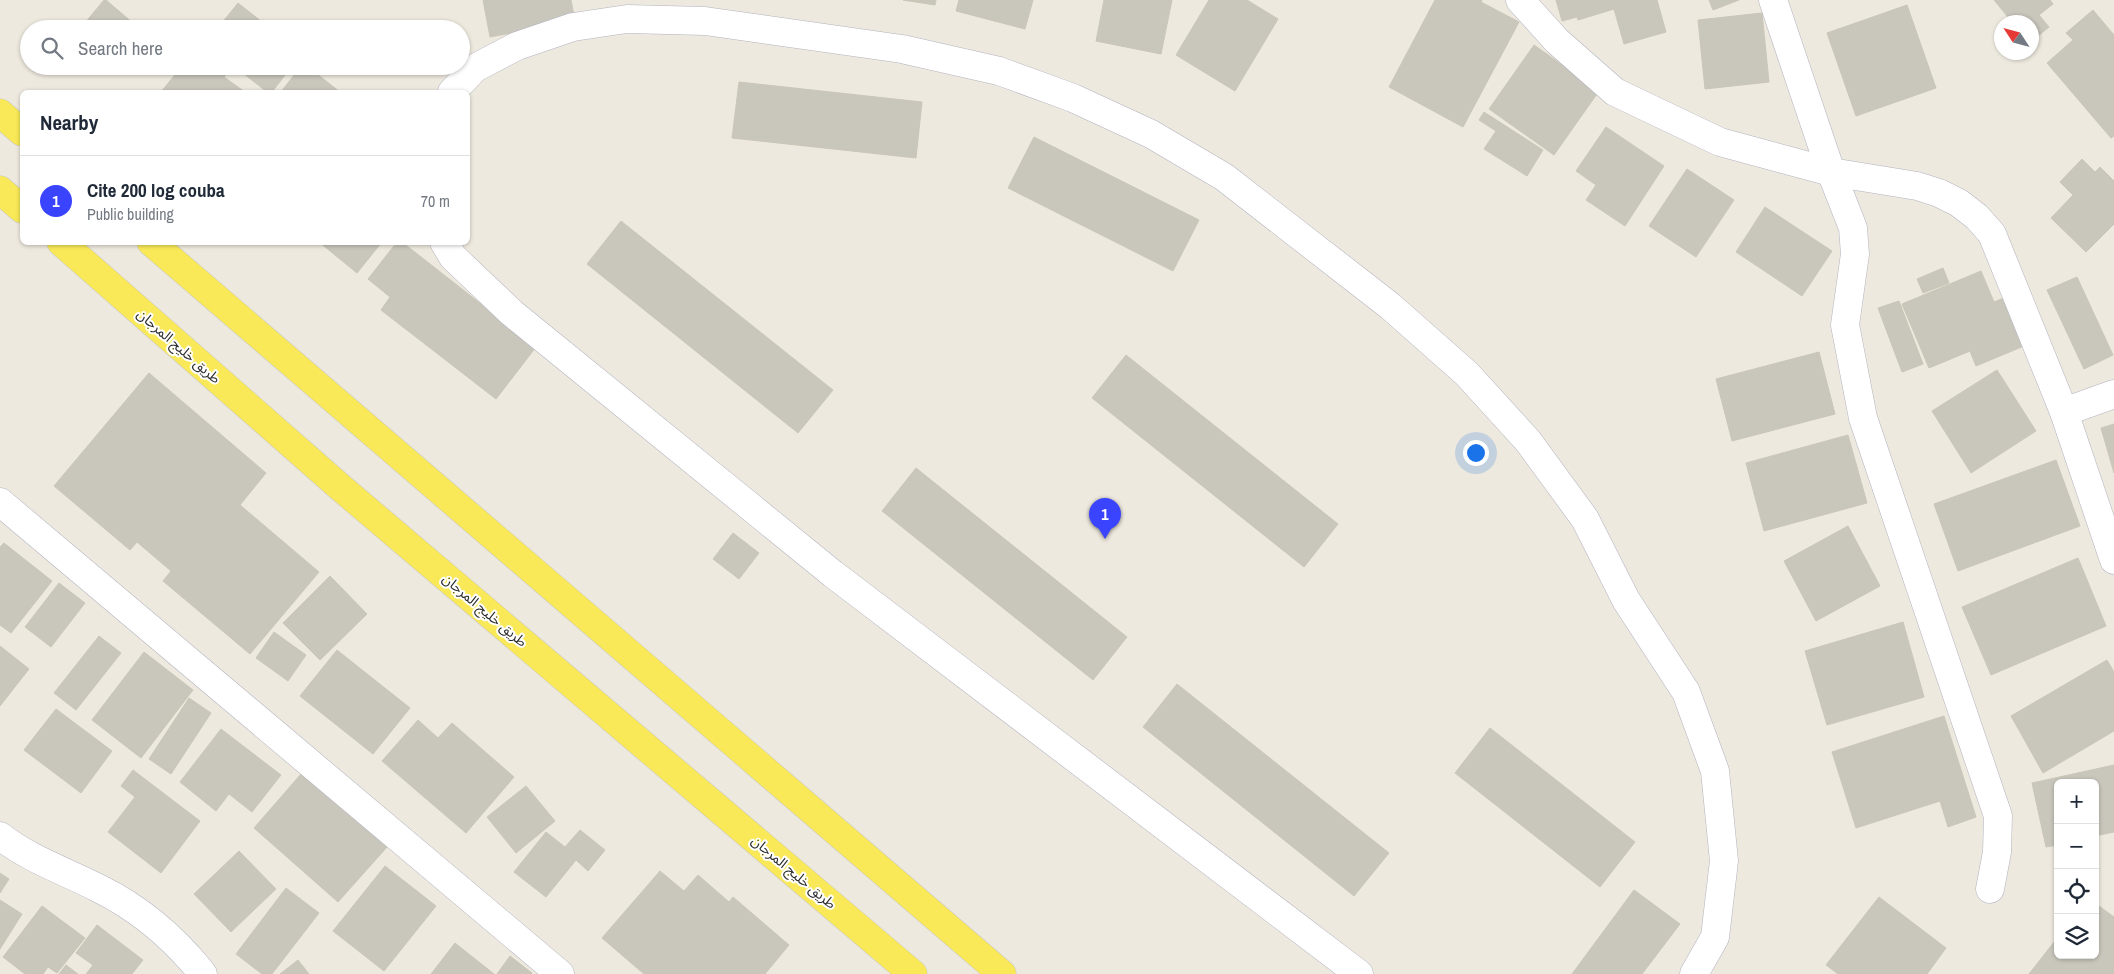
<!DOCTYPE html>
<html lang="en">
<head>
<meta charset="utf-8">
<style>
  :root { --surface:#fff; --page:#f6f6f7; --text:#1f2937; --muted:#747a83; --line:#e0e1e3; --accent:#3a44ff }
  body { margin:0; font-family:"Archivo Narrow","Noto Sans Arabic",sans-serif; background:var(--page); color:var(--text) }
  .controls { position:absolute; right:15px; bottom:15px; display:grid; overflow:hidden; border-radius:8px; box-shadow:0 1px 4px #0004 }
  .controls button { width:45px; height:45px; display:grid; place-items:center; padding:0; border:0; border-bottom:1px solid var(--line); background:var(--surface); color:var(--text); font:25px sans-serif }
  .compass { position:absolute; left:1994px; top:15px; width:45px; height:45px; border-radius:50%; background:var(--surface); box-shadow:0 1px 4px #0004; rotate:306deg }
  .you { position:absolute; left:1475px; top:452px; width:18px; height:18px; margin:-12px; border:4px solid #fff; border-radius:50%; background:#1a73e8; box-shadow:0 0 0 8px #1a73e833 }
  .badge { display:grid; place-items:center; width:32px; height:32px; border-radius:50%; background:var(--accent); color:#fff; font-size:16px; font-weight:700 }
  .pin { position:absolute; translate:-50% -41px; filter:drop-shadow(0 1px 2px #0008) }
  .pin::after { content:''; position:absolute; top:26px; width:18px; height:15px; background:inherit; clip-path:polygon(0 0,100% 0,50% 100%) }
  .list { margin:0; padding:0; list-style:none }
  h2 { display:flex; justify-content:space-between; align-items:center; height:65px; margin:0; padding:0 20px; font-size:21px }
  h2 small { font-size:16px; font-weight:400; color:var(--muted) }
  .list li { display:grid; grid-template-columns:32px 1fr auto; gap:15px; align-items:center; box-sizing:border-box; height:90px; padding:0 20px; border-top:1px solid var(--line) }
  .list b { display:block; font-size:19px; white-space:nowrap }
  .list p { margin:0; font-size:16px; white-space:nowrap; color:var(--muted) }
  .list em { font-size:16px; font-style:normal; color:var(--muted) }
  .icon { flex:none; width:28px; height:28px; fill:none; stroke:currentColor; stroke-width:2; stroke-linecap:round; stroke-linejoin:round }
  .map { position:relative; flex:none; width:2114px; height:974px; overflow:hidden }
  .search { position:absolute; background:var(--surface); box-shadow:0 1px 4px #0004; left:20px; top:20px; width:450px; height:55px; display:flex; align-items:center; gap:12px; box-sizing:border-box; padding:0 18px; border-radius:28px; color:var(--muted); font-size:19px }
  .panel { position:absolute; background:var(--surface); box-shadow:0 1px 4px #0004; left:20px; top:90px; width:450px; height:155px; border-radius:8px }
  .map>svg:first-child { display:block }
  .building { fill:#c9c7bc; stroke:#cac6b7 }
  .lines { fill:none; stroke-linecap:round; stroke-linejoin:round }
  .minor-casing { stroke:#b2b2c0; stroke-width:29 }
  .primary-casing { stroke:#c8c8c8; stroke-width:29 }
  .minor { stroke:#fff; stroke-width:28 }
  .primary { stroke:#f9e958; stroke-width:28 }
  .labels { text-anchor:middle; stroke-width:4; stroke-linejoin:round; paint-order:stroke }
  .street-label { font-size:14px; fill:#2c2c2c; stroke:#fff }
</style>
</head>
<body>
<div class="map">
<svg width="2114" height="974" viewBox="0 0 2114 974">
  <rect width="100%" height="100%" fill="#eee9de"/>
  <g class="building">
    <path d="M104,0H106L140,29H80Z"/>
    <path d="M483,0H571L575,21L490,37Z"/>
    <path d="M903,0H936L935,5Z"/>
    <path d="M959,0H1033L1025,29L956,11Z"/>
    <path d="M1104,0H1172L1161,54L1096,41Z"/>
    <path d="M1209,0H1247L1278,19L1235,91L1176,55Z"/>
    <path d="M1435,0H1482L1481,2L1519,22L1463,127L1389,87Z"/>
    <path d="M1556,0H1657L1666,32L1624,44L1614,9L1578,20L1577,17L1562,21Z"/>
    <path d="M1709,0H1739L1713,10Z"/>
    <path d="M1994,0H2050L2053,4L2039,15L2049,27L2032,41V22H2012Z"/>
    <path d="M238,3L271,29H217Z"/>
    <path d="M1907,5L1936,88L1856,116L1827,33Z"/>
    <path d="M2093,10L2114,35V136L2111,138L2047,63L2073,40L2066,33Z"/>
    <path d="M1762,13L1769,82L1705,89L1698,20Z"/>
    <path d="M1534,45L1599,91L1554,155L1489,109Z"/>
    <path d="M95,66H112L105,75Z"/>
    <path d="M182,66H232L224,77L245,92H161Z"/>
    <path d="M234,66H292L272,92H267Z"/>
    <path d="M301,66H307L340,92H281Z"/>
    <path d="M739,82L922,102L916,158L732,138Z"/>
    <path d="M1484,112L1543,150L1527,176L1484,149L1496,131L1479,120Z"/>
    <path d="M1606,127L1664,166L1625,226L1586,200L1596,185L1576,171Z"/>
    <path d="M1034,137L1199,220L1173,271L1008,188Z"/>
    <path d="M2082,159L2095,172L2073,195L2060,182Z"/>
    <path d="M2100,167L2114,181V224L2086,252L2051,218Z"/>
    <path d="M1687,169L1734,200L1696,257L1649,226Z"/>
    <path d="M1765,207L1832,251L1802,296L1736,252Z"/>
    <path d="M621,221L833,390L798,433L587,264Z"/>
    <path d="M319,242H382L357,273Z"/>
    <path d="M397,242H402L536,347L496,399L381,310L390,297L368,279Z"/>
    <path d="M1943,268L1949,283L1923,293L1917,279Z"/>
    <path d="M1981,271L1994,302L2011,295L2031,343L1976,366L1970,351L1929,368L1902,304Z"/>
    <path d="M2077,277L2113,355L2084,369L2047,290Z"/>
    <path d="M1899,301L1923,364L1902,372L1878,308Z"/>
    <path d="M1819,352L1835,414L1732,441L1716,379Z"/>
    <path d="M1126,355L1338,524L1304,567L1092,398Z"/>
    <path d="M1997,370L2036,431L1971,473L1932,411Z"/>
    <path d="M149,373L266,473L240,505L319,572L250,654L163,581L171,571L137,542L130,550L54,486Z"/>
    <path d="M2114,424V473L2101,428Z"/>
    <path d="M1848,435L1867,503L1764,531L1746,463Z"/>
    <path d="M2056,460L2080,526L1958,571L1934,504Z"/>
    <path d="M916,468L1127,637L1093,680L882,511Z"/>
    <path d="M1848,526L1880,586L1816,621L1784,561Z"/>
    <path d="M733,533L759,553L739,579L713,559Z"/>
    <path d="M4,543L52,581L11,633L0,625V547Z"/>
    <path d="M2078,558L2106,626L1991,675L1962,607Z"/>
    <path d="M330,576L367,614L320,660L283,623Z"/>
    <path d="M59,583L85,603L51,647L25,627Z"/>
    <path d="M1903,622L1924,697L1827,725L1805,651Z"/>
    <path d="M274,632L306,655L288,681L256,658Z"/>
    <path d="M99,636L121,653L76,710L54,693Z"/>
    <path d="M0,646L29,669L0,706Z"/>
    <path d="M337,650L410,708L373,754L300,696Z"/>
    <path d="M144,652L193,690L141,758L92,720Z"/>
    <path d="M2107,660L2114,672V731L2043,773L2011,716Z"/>
    <path d="M1177,684L1389,853L1354,896L1143,727Z"/>
    <path d="M189,698L211,713L171,774L149,759Z"/>
    <path d="M56,709L112,751L81,793L24,750Z"/>
    <path d="M1944,716L1976,817L1948,827L1940,801L1856,828L1832,752Z"/>
    <path d="M418,720L438,738L452,723L514,777L466,833L382,761Z"/>
    <path d="M1490,728L1635,842L1600,887L1455,773Z"/>
    <path d="M221,729L281,775L252,812L229,794L216,811L180,782Z"/>
    <path d="M2114,765V832L2095,836V783H2058V845L2046,847L2032,783Z"/>
    <path d="M308,766L340,805L387,847L338,902L254,828Z"/>
    <path d="M133,770L200,821L161,873L108,832L135,797L121,786Z"/>
    <path d="M526,786L555,821L516,853L487,817Z"/>
    <path d="M580,830L605,850L588,871L576,860L546,897L514,872L546,832L565,847Z"/>
    <path d="M239,851L276,889L231,932L194,894Z"/>
    <path d="M385,866L436,906L384,971L333,931Z"/>
    <path d="M660,871L684,891L698,875L729,902L733,897L789,945L765,974H644L602,938Z"/>
    <path d="M0,873L9,879L0,893Z"/>
    <path d="M286,888L319,913L272,974H262L236,954Z"/>
    <path d="M1634,890L1680,924L1642,974H1572Z"/>
    <path d="M1879,897L1946,948L1927,974H1838L1826,965Z"/>
    <path d="M0,900L22,914L0,949Z"/>
    <path d="M2095,903L2114,917V974H2029L2058,937V955H2095Z"/>
    <path d="M42,906L85,938L57,973L48,967L43,974H25L3,957Z"/>
    <path d="M97,925L143,960L132,974H86L93,965L76,953Z"/>
    <path d="M455,943L494,974H431Z"/>
    <path d="M510,956L532,973L531,974H497Z"/>
    <path d="M298,960L309,974H280Z"/>
    <path d="M66,965L78,974H59Z"/>
  </g>
  <g class="lines">
    <defs>
      <g id="minor">
        <path d="M1520,0L1557,41L1615,92L1720,142L1831,172L1917,186L1939,193L1959,203L1977,217L1992,234L2064,412L2114,560"/>
        <path d="M1773,0L1831,172L1853,228L1855,254L1845,325L1863,418L1998,816L1997,852L1990,889"/>
        <path d="M452,92L475,68L517,46L573,27L627,19L705,21L902,49L999,71L1073,98L1151,134L1224,177L1390,306L1467,374L1528,441L1585,519L1626,600L1686,692L1715,771L1724,861L1715,937L1694,974"/>
        <path d="M444,242L453,257L512,313L833,574L1359,974"/>
        <path d="M2064,412L2114,394"/>
        <path d="M0,502L560,974"/>
        <path d="M0,836C29,859 65,871 98,888C139,908 175,939 203,974"/>
      </g>
      <g id="primary">
        <path d="M0,113L22,132"/>
        <path d="M0,190L22,209"/>
        <path d="M61,242L340,487L913,974"/>
        <path d="M151,242L1002,974"/>
      </g>
    </defs>
    <use href="#minor" class="minor-casing"/>
    <use href="#primary" class="primary-casing"/>
    <use href="#minor" class="minor"/>
    <use href="#primary" class="primary"/>
  </g>
  <g class="labels">
    <g class="street-label">
      <text transform="translate(179 346) rotate(41)" y="5">طريق خليج المرجان</text>
      <text transform="translate(485 610) rotate(40)" y="5">طريق خليج المرجان</text>
      <text transform="translate(794 872) rotate(40)" y="5">طريق خليج المرجان</text>
    </g>
  </g>
</svg>
<div class="controls">
<button>+</button>
<button>−</button>
<button><svg class="icon" aria-label="locate" viewBox="0 0 24 24"><circle cx="12" cy="12" r="6"/><path d="M12 2v4M12 18v4M2 12h4M18 12h4"/></svg></button>
<button><svg class="icon" aria-label="layers" viewBox="0 0 24 24"><path d="M12 4l9 5-9 5-9-5zM3 14l9 5 9-5"/></svg></button>
</div>
<svg class="compass" viewBox="-18 -18 36 36"><path d="M0-13l5 13h-10z" fill="#e53935"/><path d="M0 13l5-13h-10z" fill="#747a83"/></svg>
<div class="you"></div>
<div class="pin badge" style="left:1105px;top:539px">1</div>
<div class="search"><svg class="icon" aria-label="search" viewBox="0 0 24 24"><circle cx="10" cy="10" r="6"/><path d="M15 15l6 6"/></svg>Search here</div>
<section class="panel">
<h2>Nearby<small></small></h2>
<ul class="list">
<li><span class="badge">1</span><div><b>Cite 200 log couba</b><p>Public building</p></div><em>70 m</em></li>
</ul>
</section>
</div>
</body>
</html>
